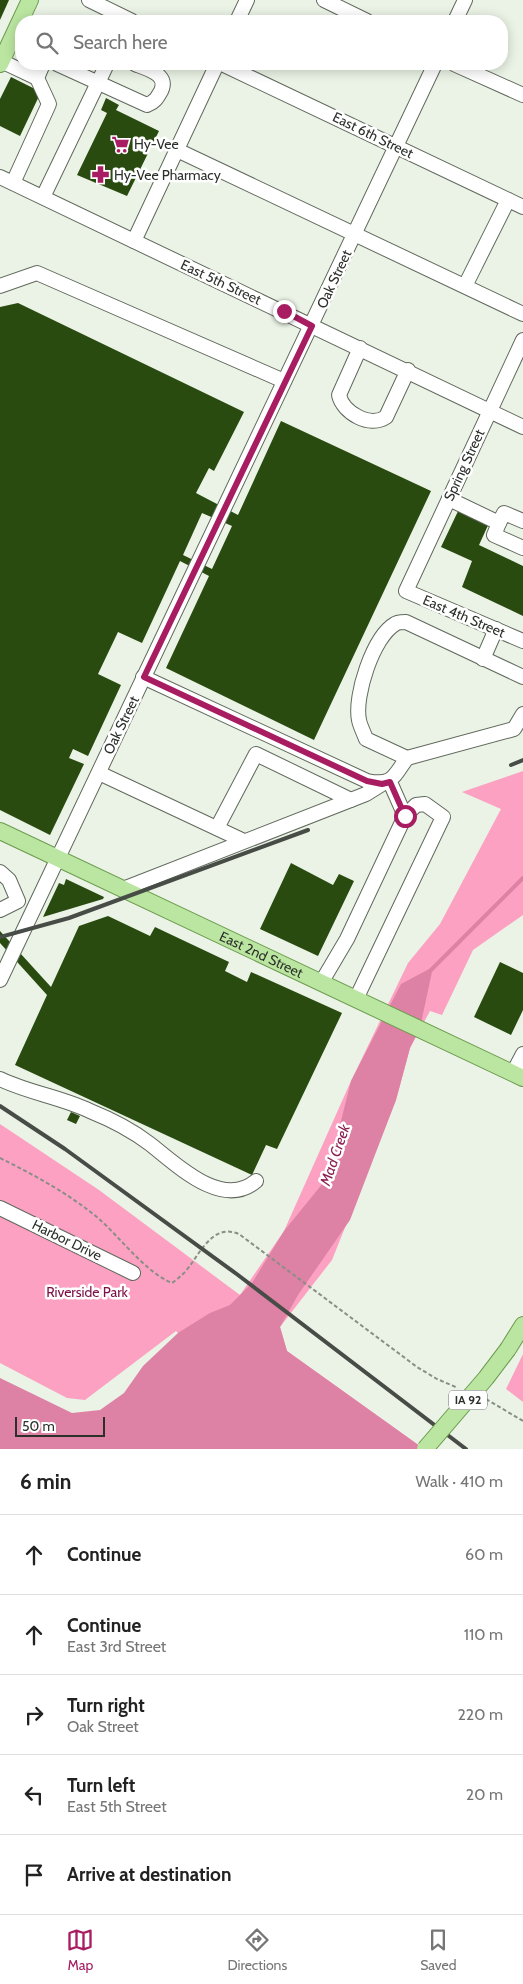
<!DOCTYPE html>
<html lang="en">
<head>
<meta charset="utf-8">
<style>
  :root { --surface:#fff; --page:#f2f2f2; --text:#222; --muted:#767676; --line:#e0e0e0; --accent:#a81d62 }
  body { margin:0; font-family:Cabin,sans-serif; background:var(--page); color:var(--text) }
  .scale { position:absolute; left:15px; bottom:12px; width:90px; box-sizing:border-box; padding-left:5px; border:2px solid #2c302b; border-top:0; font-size:14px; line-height:18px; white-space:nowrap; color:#2c302b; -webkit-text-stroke:4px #fff; paint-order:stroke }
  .stop { position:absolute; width:15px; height:15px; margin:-11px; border:4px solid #a81d62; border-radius:50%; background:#fff }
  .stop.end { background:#a81d62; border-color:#fff; box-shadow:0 1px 5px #0008 }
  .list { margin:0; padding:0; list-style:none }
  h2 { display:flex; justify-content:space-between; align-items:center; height:65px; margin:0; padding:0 20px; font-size:21px }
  h2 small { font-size:16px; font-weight:400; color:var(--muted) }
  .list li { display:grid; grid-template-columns:32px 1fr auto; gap:15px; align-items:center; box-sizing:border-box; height:80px; padding:0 20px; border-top:1px solid var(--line) }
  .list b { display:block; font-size:19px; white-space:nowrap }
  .list p { margin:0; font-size:16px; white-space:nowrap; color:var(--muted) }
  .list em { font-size:16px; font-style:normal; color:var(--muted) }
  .icon { flex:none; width:28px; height:28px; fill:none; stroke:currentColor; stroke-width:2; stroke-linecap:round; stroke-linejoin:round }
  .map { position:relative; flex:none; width:523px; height:1449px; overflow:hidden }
  .search { position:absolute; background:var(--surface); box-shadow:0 2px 12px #0003; left:15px; right:15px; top:15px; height:55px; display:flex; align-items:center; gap:12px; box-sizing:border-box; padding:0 18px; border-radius:20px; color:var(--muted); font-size:19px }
  .sheet { height:465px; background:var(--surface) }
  nav { display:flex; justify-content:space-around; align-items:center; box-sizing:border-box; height:70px; border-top:1px solid var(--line); background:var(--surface); font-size:14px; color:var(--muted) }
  nav a { display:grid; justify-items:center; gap:2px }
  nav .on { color:var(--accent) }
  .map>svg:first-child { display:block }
  .green { fill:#fca1c2 }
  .water { fill:#dd82a4 }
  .pier { fill:#eaf3e5 }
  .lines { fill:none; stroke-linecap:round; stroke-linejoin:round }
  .stream { stroke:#dd82a4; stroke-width:4 }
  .building { fill:#294b10; fill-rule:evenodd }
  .minor-casing { stroke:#61695d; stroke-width:16 }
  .major-casing { stroke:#6c9b4f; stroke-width:18 }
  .path { stroke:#898f86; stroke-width:2; stroke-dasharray:4 2.5; stroke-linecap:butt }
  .minor { stroke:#fff; stroke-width:14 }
  .major { stroke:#bbe6a1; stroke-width:16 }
  .rail { stroke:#474c46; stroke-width:4 }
  .major-bridge-casing { stroke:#6c9b4f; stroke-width:18; stroke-linecap:butt }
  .major-bridge { stroke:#bbe6a1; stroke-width:16 }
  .route { stroke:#a81d62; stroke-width:6 }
  .labels { text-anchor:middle; stroke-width:5; stroke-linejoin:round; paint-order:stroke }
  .shield { fill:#fff; stroke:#6b6e6b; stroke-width:1 }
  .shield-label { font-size:12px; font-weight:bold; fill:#2c302b }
  .street-label { font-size:14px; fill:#2c302b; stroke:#fff }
  .poi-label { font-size:14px; fill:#2c302b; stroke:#fff; text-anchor:start }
  .park-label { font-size:14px; fill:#7e1048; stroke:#fff }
  .water-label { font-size:15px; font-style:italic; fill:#8b2053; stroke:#fff }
</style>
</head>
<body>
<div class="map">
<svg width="523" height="1449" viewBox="0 0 523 1449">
  <rect width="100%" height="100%" fill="#eaf3e5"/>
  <g class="green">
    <path d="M523,771V915L473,950L442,1015L430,1011L410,1048L396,1100L332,1260L280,1327L287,1351L424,1449H255L85,1403L66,1400L0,1365V1124L99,1190L240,1295L284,1231L351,1081L408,963L440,924L501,809L462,792Z"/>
    <path d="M523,1354V1402L506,1389Z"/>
  </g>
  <path class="water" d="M433,967L420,1028L410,1048L396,1100L350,1220L298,1295L280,1327L287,1351L424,1449H0V1365L66,1400L85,1403L165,1341L210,1313L230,1305L252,1283L284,1231L323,1183L329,1169L351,1081L401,984Z"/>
  <path class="pier" d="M176,1331L178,1333L143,1366L124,1393L100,1410L72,1413L0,1378V1363L67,1398L85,1400Z"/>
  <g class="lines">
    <path class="stream" d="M431,970L523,878"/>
  </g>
  <g class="building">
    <path d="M0,0H9L0,20Z"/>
    <path d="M11,77L41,92L20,136L0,126V99Z"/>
    <path d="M106,98L119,105L116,110L159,131L127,196L77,175L107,113L101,110Z"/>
    <path d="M18,303L244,412L214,471L209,468L196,493L238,515L281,421L431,491L314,740L166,668L209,576L180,561L142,643L118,632L98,674L121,685L88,756L73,749L69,758L84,764L50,835L0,810V307ZM202,513L232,526L212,569L183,555Z"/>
    <path d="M460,507L490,521L479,545L523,566V616L462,587L472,561L441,547Z"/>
    <path d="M291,863L333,885L339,874L354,881L318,956L260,929Z"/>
    <path d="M66,879L104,897L103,899L43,917L59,883L64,885Z"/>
    <path d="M108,916L150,936L155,927L229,962L225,971L247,982L251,972L342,1013L277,1149L266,1145L252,1175L15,1065L47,995L0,943V931L51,987L79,926Z"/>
    <path d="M500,962L523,973V1010L511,1035L474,1017Z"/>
    <path d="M71,1112L80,1116L76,1124L67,1120Z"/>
  </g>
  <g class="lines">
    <defs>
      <g id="minor">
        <path d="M89,0L132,21"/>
        <path d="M324,0L367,21"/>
        <path d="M237,21L247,0"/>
        <path d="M455,21L465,0"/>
        <path d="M1,61L37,78L43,64"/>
        <path d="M57,64L147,105C155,102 157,98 161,91C169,74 147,69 135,64"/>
        <path d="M222,64L523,207"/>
        <path d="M454,64L523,95"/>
        <path d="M177,150L523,314"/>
        <path d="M0,177L523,427"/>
        <path d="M13,183L49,104L37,78"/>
        <path d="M43,197L107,64"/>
        <path d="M134,241L217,64"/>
        <path d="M0,286L37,273L284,381"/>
        <path d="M465,286L508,200"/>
        <path d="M523,340L406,591L523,641"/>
        <path d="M360,348L339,395C343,413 370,428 386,417L408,370"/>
        <path d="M449,499L499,523L494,535L523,548"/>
        <path d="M499,523L504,513L523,521"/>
        <path d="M483,659L496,629"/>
        <path d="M143,677L367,781C393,786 393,777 407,758"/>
        <path d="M523,677L406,622C402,622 397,622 395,624C373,637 354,696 359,720C360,726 364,733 366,739L407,758L514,729L523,714"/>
        <path d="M99,773L244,841"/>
        <path d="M390,782L405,816"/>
        <path d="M217,828L256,754L351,800"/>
        <path d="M0,872L9,880L18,901L0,910"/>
        <path d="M123,889L366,794L382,784"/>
        <path d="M0,980L435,64"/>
        <path d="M321,983L347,939L405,816L416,805L425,804L443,817L356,999"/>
        <path d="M513,1073L523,1054"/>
        <path d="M0,1079C29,1093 61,1097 90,1111C110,1119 133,1131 150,1144C176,1164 222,1210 256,1181"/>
        <path d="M0,1208L133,1273"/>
      </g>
      <g id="major">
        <path d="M0,64L30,0"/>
        <path id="s1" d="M0,831L523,1078"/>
        <path d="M508,1349L523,1325"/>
      </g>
    </defs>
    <use href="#minor" class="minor-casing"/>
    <use href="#major" class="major-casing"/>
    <g class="path">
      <path d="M0,1158C34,1175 68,1193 98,1218C120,1237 145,1272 172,1283C176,1280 180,1277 184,1273C199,1257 211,1222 239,1234L417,1367L437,1379L458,1388"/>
      <path d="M486,1399L523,1421"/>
    </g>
    <use href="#minor" class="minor"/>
    <use href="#major" class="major"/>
    <g class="rail">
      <path d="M511,765L523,760"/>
      <path d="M0,937L69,918L308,830"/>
      <path d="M0,1106L65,1149L238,1275L466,1449"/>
    </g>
    <defs>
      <path id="major-bridge" d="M425,1449L486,1378L508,1349"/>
    </defs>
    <use href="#major-bridge" class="major-bridge-casing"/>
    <use href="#major-bridge" class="major-bridge"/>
  </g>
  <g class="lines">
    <path class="route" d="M284,311L312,326L144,677L367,781L382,784L390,782L405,816"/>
  </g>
  <defs>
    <symbol id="supermarket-bare" viewBox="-9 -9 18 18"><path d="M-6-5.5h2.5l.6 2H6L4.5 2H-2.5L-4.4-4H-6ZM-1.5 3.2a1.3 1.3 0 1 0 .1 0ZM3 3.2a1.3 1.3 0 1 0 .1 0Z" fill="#a81d62" stroke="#fff" stroke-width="2.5" paint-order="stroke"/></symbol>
    <symbol id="pharmacy-bare" viewBox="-9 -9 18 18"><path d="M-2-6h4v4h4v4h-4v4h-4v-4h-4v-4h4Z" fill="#a81d62" stroke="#fff" stroke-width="2.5" paint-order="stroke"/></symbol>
  </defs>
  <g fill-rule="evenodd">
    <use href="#supermarket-bare" x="108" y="132" width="25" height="25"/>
    <use href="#pharmacy-bare" x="88" y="162" width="25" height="25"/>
  </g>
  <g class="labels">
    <rect class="shield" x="449" y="1390.5" width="38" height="19" rx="4"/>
    <g class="shield-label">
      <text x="468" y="1404">IA 92</text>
    </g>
    <g class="street-label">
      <text transform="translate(373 135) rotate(26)" y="5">East 6th Street</text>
      <text transform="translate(334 279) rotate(-65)" y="5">Oak Street</text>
      <text transform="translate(221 282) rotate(25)" y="5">East 5th Street</text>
      <text transform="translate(464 465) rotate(-65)" y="5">Spring Street</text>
      <text transform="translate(464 616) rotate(23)" y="5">East 4th Street</text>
      <text transform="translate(121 725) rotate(-64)" y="5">Oak Street</text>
      <text dy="5" stroke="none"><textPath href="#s1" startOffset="289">East 2nd Street</textPath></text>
      <text transform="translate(67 1240) rotate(26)" y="5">Harbor Drive</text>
    </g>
    <g class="poi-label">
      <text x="134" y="149">Hy-Vee</text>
      <text x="114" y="180">Hy-Vee Pharmacy</text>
    </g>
    <g class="park-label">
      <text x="87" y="1297">Riverside Park</text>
    </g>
    <g class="water-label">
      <text transform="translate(335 1155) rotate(-71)" y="5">Mad Creek</text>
    </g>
  </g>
</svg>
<div class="scale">50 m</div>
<div class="stop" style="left:405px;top:816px"></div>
<div class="stop end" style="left:284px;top:311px"></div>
<div class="search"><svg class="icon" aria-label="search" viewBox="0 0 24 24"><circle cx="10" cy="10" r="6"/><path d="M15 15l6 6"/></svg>Search here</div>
</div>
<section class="sheet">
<h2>6 min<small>Walk · 410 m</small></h2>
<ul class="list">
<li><svg class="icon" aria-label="ahead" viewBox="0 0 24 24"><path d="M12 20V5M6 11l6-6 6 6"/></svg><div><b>Continue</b></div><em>60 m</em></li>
<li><svg class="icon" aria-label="ahead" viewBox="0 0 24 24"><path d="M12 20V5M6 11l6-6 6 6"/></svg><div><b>Continue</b><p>East 3rd Street</p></div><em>110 m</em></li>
<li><svg class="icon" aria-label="right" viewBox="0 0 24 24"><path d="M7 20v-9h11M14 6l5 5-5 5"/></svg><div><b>Turn right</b><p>Oak Street</p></div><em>220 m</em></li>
<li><svg class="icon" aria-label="left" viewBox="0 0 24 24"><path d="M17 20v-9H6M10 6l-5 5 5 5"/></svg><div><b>Turn left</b><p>East 5th Street</p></div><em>20 m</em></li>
<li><svg class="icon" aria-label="arrive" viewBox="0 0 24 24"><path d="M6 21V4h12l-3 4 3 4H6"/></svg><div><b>Arrive at destination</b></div></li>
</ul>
</section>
<nav>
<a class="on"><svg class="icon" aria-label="map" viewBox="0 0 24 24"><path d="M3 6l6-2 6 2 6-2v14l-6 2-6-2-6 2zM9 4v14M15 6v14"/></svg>Map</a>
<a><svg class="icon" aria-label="directions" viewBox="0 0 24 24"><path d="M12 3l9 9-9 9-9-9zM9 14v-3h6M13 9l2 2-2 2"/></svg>Directions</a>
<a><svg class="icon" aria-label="saved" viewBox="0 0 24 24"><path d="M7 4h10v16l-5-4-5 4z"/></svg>Saved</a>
</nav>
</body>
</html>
